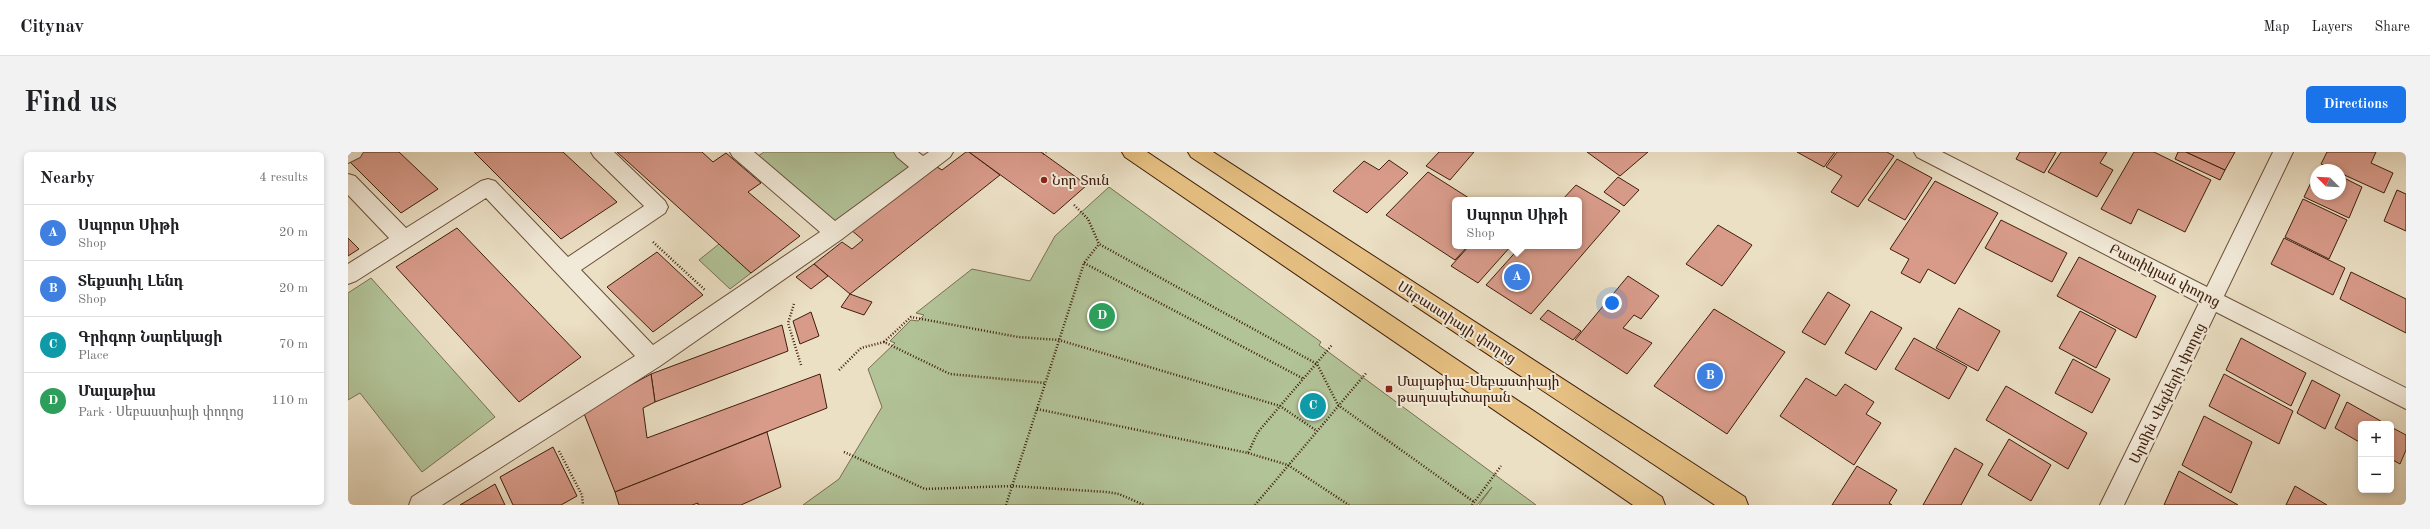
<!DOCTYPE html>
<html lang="en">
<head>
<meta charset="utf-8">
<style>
  :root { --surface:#fff; --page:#f2f2f2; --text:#202124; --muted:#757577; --line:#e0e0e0; --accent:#1a73e8 }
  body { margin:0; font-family:"Old Standard TT","Noto Serif Armenian",serif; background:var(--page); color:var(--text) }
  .controls { position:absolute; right:12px; bottom:12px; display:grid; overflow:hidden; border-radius:6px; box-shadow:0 2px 6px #0003 }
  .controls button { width:36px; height:36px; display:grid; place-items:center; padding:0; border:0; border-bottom:1px solid var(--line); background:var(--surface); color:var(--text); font:20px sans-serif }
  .compass { position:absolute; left:1962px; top:12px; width:36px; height:36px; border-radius:50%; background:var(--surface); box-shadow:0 2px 6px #0003; rotate:294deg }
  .you { position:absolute; left:1264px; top:151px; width:14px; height:14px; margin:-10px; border:3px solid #fff; border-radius:50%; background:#1a73e8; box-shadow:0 0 0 6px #1a73e833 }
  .badge { display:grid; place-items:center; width:26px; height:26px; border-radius:50%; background:var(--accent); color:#fff; font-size:13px; font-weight:700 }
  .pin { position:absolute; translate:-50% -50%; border:2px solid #fff; box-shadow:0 1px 4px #0006 }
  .popup { position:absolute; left:1104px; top:45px; width:130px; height:52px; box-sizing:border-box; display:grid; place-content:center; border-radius:6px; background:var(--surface); filter:drop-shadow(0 1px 3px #0005); font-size:13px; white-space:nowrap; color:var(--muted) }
  .popup b { font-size:15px; color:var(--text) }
  .popup::after { content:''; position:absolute; left:50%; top:100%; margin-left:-8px; border:8px solid transparent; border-top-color:var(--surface) }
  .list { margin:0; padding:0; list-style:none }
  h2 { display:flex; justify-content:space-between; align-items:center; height:52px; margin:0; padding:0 16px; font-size:17px }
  h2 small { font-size:13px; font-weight:400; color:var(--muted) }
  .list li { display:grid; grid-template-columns:26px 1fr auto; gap:12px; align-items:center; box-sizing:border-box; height:56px; padding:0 16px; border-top:1px solid var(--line) }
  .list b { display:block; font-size:15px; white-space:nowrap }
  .list p { margin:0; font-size:13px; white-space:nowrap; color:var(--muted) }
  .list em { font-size:13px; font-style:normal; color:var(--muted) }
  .map { position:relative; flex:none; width:2058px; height:353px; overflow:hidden; border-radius:6px }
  header { display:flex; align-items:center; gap:24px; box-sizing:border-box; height:56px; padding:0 20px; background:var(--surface); border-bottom:1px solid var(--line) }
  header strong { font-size:19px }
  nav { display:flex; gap:22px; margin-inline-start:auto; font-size:14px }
  .intro { display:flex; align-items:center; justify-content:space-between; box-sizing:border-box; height:96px; padding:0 24px }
  h1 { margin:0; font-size:28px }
  .button { padding:10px 18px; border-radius:6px; background:var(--accent); color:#fff; font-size:14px; font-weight:700 }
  main { display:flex; gap:24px; padding:0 24px }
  aside { flex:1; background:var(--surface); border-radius:6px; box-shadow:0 2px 6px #0003 }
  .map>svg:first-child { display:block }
  .green { fill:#b2c398; stroke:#787052 }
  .building { fill:#d89b8a; stroke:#3f1e0c }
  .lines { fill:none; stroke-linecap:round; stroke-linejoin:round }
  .minor-casing { stroke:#6a4e3a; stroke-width:2 }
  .major-casing { stroke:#3f1e0c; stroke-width:2 }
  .path { stroke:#3f1e0c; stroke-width:2.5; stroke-dasharray:1 2; stroke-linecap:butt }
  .minor { fill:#f2ead9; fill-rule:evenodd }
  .major { fill:#e6c082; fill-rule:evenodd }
  .poi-dot { fill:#8f2418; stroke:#f2ead9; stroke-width:1.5 }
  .labels { text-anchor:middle; stroke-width:4; stroke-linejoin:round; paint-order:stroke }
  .poi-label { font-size:14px; fill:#3f1e0c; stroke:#f2ead9; text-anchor:start }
  .street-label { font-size:14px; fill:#3f1e0c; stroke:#f2ead9 }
</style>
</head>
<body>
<header>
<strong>Citynav</strong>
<nav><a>Map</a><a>Layers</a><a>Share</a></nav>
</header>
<div class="intro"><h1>Find us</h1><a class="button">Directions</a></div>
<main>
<aside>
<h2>Nearby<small>4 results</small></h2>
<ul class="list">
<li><span class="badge" style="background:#3f7fe0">A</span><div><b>Սպորտ Սիթի</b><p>Shop</p></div><em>20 m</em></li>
<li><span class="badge" style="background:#3f7fe0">B</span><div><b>Տեքստիլ Լենդ</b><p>Shop</p></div><em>20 m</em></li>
<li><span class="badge" style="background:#0f9aa8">C</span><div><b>Գրիգոր Նարեկացի</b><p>Place</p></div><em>70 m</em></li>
<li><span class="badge" style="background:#2e9e5b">D</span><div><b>Մալաթիա</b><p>Park · Սեբաստիայի փողոց</p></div><em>110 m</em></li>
</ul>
</aside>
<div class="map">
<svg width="2058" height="353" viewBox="0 0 2058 353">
  <rect width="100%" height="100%" fill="#ebdfc4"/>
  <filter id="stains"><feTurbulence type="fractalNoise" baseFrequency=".005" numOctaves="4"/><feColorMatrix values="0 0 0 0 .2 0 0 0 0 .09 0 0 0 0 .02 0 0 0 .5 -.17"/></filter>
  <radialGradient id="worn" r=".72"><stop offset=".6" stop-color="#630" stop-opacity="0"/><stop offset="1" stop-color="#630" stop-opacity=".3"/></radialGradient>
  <g class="green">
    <path d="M416,0H545L567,17L490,72L409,5Z"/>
    <path d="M761,35L973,190L971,193L1188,353H1131L1144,335L1129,353H455L491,327L534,255L520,217L547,191L542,189L563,168L570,169L576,163L568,161L624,117L682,129L707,84Z"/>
    <path d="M371,92L403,121L382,137L351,108Z"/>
    <path d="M23,126L147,265L74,320L12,241L0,248V141Z"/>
  </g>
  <g class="building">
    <path d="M13,0H51L90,37L53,61L0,8Z"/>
    <path d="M126,0H215L269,50L213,87Z"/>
    <path d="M269,0H354L365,10L378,1L413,31L400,40L452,84L403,121Z"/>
    <path d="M618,0H621L652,23L502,142L466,112L494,90L504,97L515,88L502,77L586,13L594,18Z"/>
    <path d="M621,0H693L739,33L706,62Z"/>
    <path d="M1091,0H1126L1102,28L1078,14Z"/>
    <path d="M1239,0H1300L1272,24Z"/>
    <path d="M1449,0H1487L1476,15Z"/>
    <path d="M1489,0H1539L1546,4L1510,55L1483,40L1494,24L1478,15Z"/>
    <path d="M1672,0H1708L1696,21L1668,7Z"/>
    <path d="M1713,0H1759L1752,11L1765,18L1749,45L1700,20Z"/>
    <path d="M1786,0H1806L1863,28L1837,80L1790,57L1783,72L1753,57Z"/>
    <path d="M1830,0H1838L1877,18L1872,28L1827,7Z"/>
    <path d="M1838,0H1887L1877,18Z"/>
    <path d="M1979,0H2028L2023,11L2045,21L2036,41L1992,21V18H1986L1973,12Z"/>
    <path d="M1549,7L1584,26L1557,68L1520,48Z"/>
    <path d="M1041,8L1060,21L1019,61L985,39L1016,9L1031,18Z"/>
    <path d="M1080,20L1124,48H1107V94H1120L1107,108L1038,63Z"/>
    <path d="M1968,20V42H1992V24L2014,35L2001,66L1956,45Z"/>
    <path d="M1270,25L1291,38L1276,54L1256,40Z"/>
    <path d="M1587,29L1650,61L1607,132L1580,117L1572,131L1553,121L1561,107L1542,97Z"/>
    <path d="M1228,33L1272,59L1183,162L1138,133L1173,94H1231V48H1214Z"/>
    <path d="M2049,38L2058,42V79L2036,69Z"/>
    <path d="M1955,47L1999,68L1981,107L1937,85Z"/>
    <path d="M1653,68L1719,101L1704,130L1637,96Z"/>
    <path d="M1370,73L1404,93L1374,134L1338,112Z"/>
    <path d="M109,76L233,205L171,250L48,115Z"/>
    <path d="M0,86L11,97L0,104Z"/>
    <path d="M1936,86L1997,116L1985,143L1923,112Z"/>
    <path d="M1121,94H1163L1130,131L1103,114Z"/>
    <path d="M309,100L355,143L305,180L259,135Z"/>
    <path d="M1731,105L1808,144L1788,186L1709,144Z"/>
    <path d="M466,112L480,124L463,137L448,125Z"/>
    <path d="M2003,120L2058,147V181L1992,147Z"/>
    <path d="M1280,124L1311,144L1293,167L1286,163L1275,176L1304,191L1279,222L1227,188Z"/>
    <path d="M1480,140L1502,153L1477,193L1454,180Z"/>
    <path d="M502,142L524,150L516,163L493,155Z"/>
    <path d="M1611,156L1652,179L1630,219L1588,196Z"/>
    <path d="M1366,157L1437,200L1379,282L1306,234Z"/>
    <path d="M1200,158L1233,179L1225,188L1192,167Z"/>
    <path d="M1523,159L1554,176L1528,218L1497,201Z"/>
    <path d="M1732,159L1768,178L1748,216L1711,196Z"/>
    <path d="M463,160L471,184L452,192L445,169Z"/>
    <path d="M434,173L440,199L307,250L303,222Z"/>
    <path d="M1566,186L1619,215L1601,247L1547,217Z"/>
    <path d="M1893,186L1958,221L1943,254L1878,218Z"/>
    <path d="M1725,207L1762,227L1744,261L1707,241Z"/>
    <path d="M303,222L307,250L295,256L299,286L472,222L479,256L267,340L235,259Z"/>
    <path d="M1876,222L1945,259L1931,292L1861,254Z"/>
    <path d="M1458,226L1488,244L1497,232L1526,250L1518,262L1533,271L1506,313L1432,264Z"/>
    <path d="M1964,228L1992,243L1977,277L1949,261Z"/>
    <path d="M1658,234L1739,281L1720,317L1638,268Z"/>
    <path d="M1999,250L2038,272H2013V291L1987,276Z"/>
    <path d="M1856,264L1904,290L1883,341L1834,313Z"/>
    <path d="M2043,275L2058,283V298L2052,312L2043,307Z"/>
    <path d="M419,280L433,335L393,353H350V351L344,353H271L267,340Z"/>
    <path d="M1661,287L1703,313L1683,349L1640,323Z"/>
    <path d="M205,295L229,344L213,353H165L152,325Z"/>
    <path d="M1607,296L1635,312L1613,353H1575Z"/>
    <path d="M1509,314L1549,338L1541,351L1544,353H1484Z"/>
    <path d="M1831,319L1890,353H1816Z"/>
    <path d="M147,332L157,353H112Z"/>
    <path d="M1947,334L1979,353H1938Z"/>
  </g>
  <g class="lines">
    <defs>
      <g id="minor">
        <path d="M0,0H15L12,5L0,11Z"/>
        <path d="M243,0H266L317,49L320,55L317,61L233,118L305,193L472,80L385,5L382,0H406L487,69L561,15L549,5L546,0H570L575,4L581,0H605L602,5L494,87L312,214L94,353H61L64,345L287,204L138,46L8,129L0,132V112L41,86L0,43V22L7,24L58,76L133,29L140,27L147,29L220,105L296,54L246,5Z"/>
        <path d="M1566,0H1594L1859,135L1925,0H1945L1876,144L2058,236V257L1868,160L1776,353H1752L1851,151L1569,5Z"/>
      </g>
      <g id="major">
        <path d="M774,0H799L1314,345L1317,353H1285L777,5Z"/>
        <path d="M840,0H865L1397,345L1400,353H1367L843,5Z"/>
      </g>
    </defs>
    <use href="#minor" class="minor-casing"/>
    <use href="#major" class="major-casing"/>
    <g class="path">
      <path d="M695,2L698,0"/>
      <path d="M726,53L740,67L751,92L969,212L990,253L1126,350"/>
      <path d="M305,90L357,138"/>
      <path d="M736,111L956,227"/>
      <path d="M446,152L440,171L453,213"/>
      <path d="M536,190L563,165L670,185L711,188L932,254L969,279"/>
      <path d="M491,218L513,196L536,190L602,222L697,231"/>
      <path d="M689,257L900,301L910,280L984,193"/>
      <path d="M211,299L234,343L235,353"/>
      <path d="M496,300L577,337L664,334L759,340L771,342L796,353"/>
      <path d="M900,301L940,313L1001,353"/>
      <path d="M658,353L736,111L751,92"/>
      <path d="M907,353L1019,220"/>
      <path d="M1124,353L1153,314"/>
    </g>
    <use href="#minor" class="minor"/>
    <use href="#major" class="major"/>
  </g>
  <g class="poi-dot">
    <circle cx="696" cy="28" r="4"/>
    <rect x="1037" y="233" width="8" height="8" rx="2"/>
  </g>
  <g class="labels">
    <g class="poi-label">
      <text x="704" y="33">Նոր Տուն</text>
      <text x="1049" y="234">Մալաթիա-Սեբաստիայի<tspan x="1049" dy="16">թաղապետարան</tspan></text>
    </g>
    <g class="street-label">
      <text transform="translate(1817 123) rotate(27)" y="5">Բատիկյան փողոց</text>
      <text transform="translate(1109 170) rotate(33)" y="5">Սեբաստիայի փողոց</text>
      <text transform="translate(1819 241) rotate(-64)" y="5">Արմին Վեգների փողոց</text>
    </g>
  </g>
  <rect width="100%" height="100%" filter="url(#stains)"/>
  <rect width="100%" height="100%" fill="url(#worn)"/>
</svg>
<div class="controls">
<button>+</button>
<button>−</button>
</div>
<svg class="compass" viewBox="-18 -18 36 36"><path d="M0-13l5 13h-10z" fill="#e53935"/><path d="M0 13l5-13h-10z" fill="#757577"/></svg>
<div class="you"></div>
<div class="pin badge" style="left:1169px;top:125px;background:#3f7fe0">A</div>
<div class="popup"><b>Սպորտ Սիթի</b>Shop</div>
<div class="pin badge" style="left:1362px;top:224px;background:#3f7fe0">B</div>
<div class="pin badge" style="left:965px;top:254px;background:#0f9aa8">C</div>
<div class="pin badge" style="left:754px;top:164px;background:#2e9e5b">D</div>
</div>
</main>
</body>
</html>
